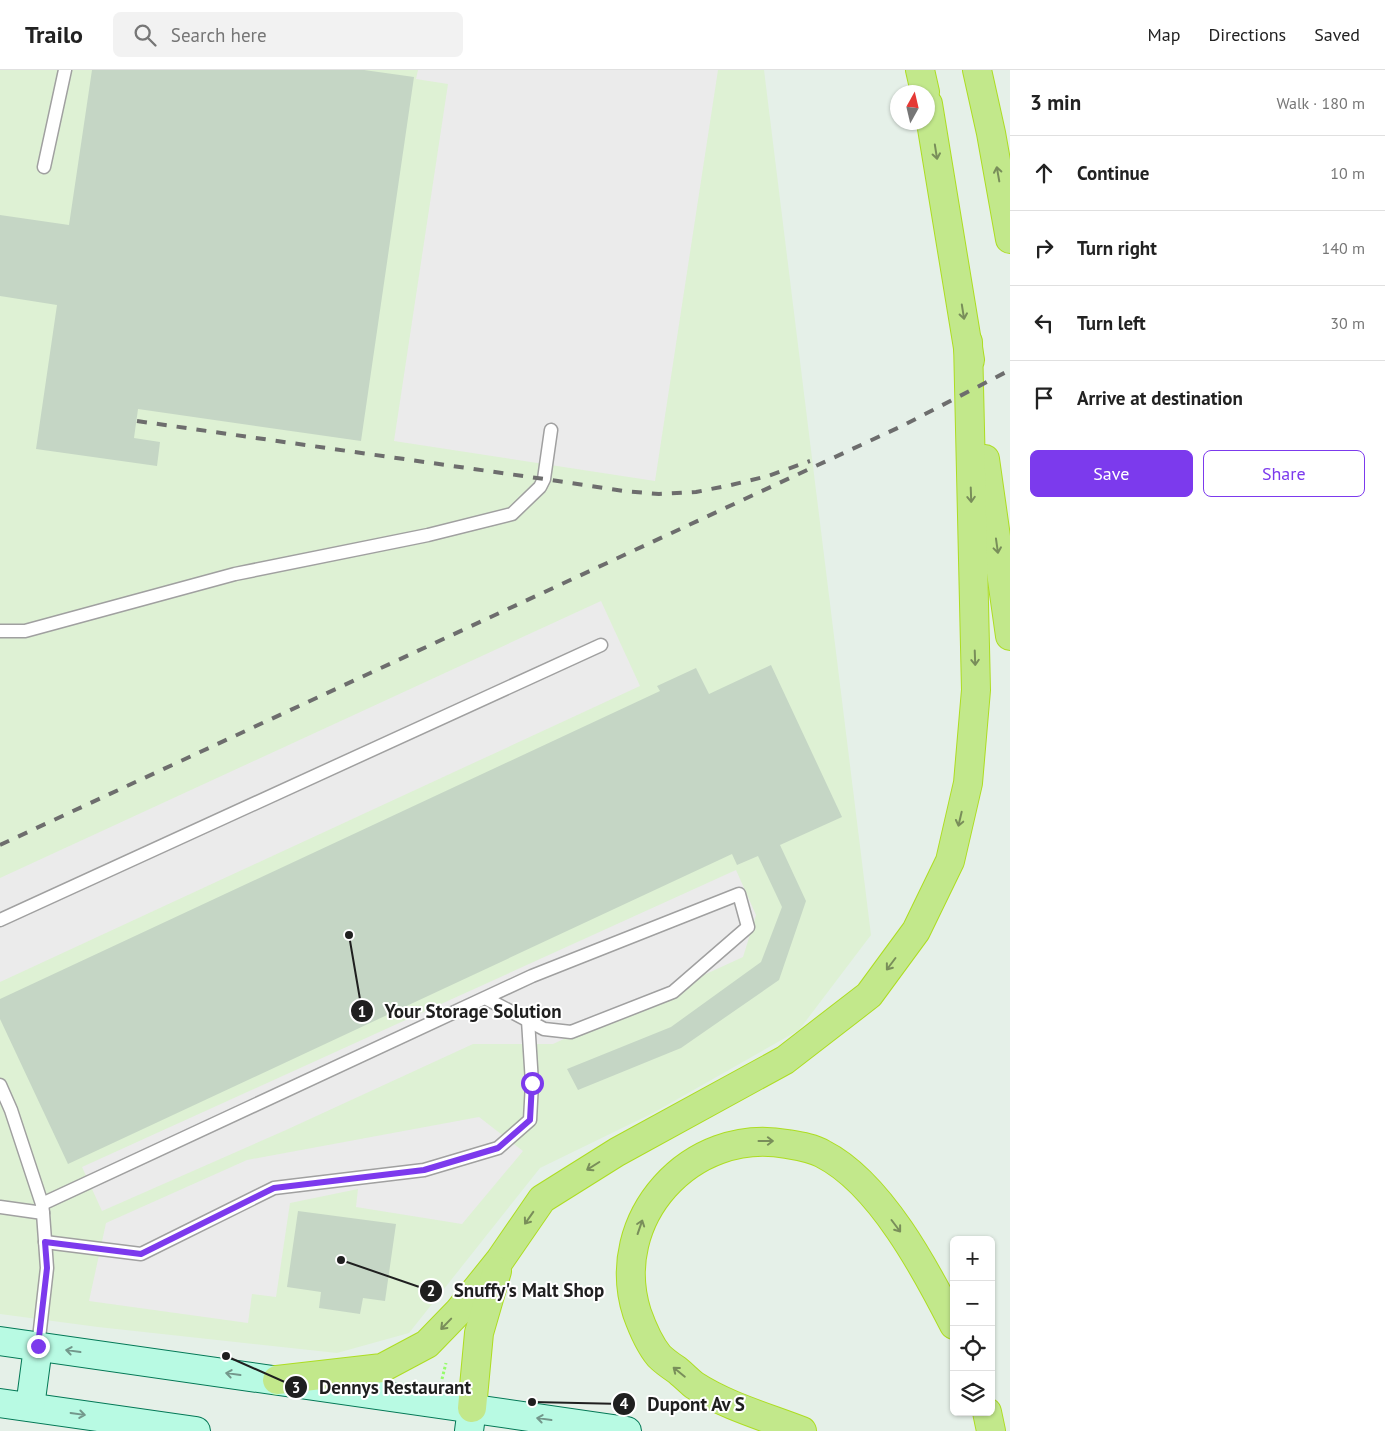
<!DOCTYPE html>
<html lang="en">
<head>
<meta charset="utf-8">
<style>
  :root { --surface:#fff; --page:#f2f2f2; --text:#222; --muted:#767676; --line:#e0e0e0; --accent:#7c3aed }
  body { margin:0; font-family:"PT Sans",sans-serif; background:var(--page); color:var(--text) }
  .controls { position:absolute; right:15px; bottom:15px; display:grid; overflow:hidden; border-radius:8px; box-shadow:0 1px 4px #0004 }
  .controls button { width:45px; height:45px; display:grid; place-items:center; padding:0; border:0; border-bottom:1px solid var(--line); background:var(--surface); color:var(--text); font:25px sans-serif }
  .compass { position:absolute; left:890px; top:15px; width:45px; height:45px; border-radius:50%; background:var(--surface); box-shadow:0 1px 4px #0004; rotate:8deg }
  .stop { position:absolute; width:15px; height:15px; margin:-11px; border:4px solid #7c3aed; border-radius:50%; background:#fff }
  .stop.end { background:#7c3aed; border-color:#fff; box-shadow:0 1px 5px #0008 }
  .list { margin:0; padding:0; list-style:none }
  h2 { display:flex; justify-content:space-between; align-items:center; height:65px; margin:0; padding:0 20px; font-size:21px }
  h2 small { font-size:16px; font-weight:400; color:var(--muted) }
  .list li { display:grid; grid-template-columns:32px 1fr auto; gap:15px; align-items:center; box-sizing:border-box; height:75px; padding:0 20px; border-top:1px solid var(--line) }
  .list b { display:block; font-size:19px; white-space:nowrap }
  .list em { font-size:16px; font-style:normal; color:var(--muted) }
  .actions { display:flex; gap:10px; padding:15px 20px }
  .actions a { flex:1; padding:11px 0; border:1px solid var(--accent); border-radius:8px; text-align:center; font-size:18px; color:var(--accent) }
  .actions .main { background:var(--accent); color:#fff }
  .icon { flex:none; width:28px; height:28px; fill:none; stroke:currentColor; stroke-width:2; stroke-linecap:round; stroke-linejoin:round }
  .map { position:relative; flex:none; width:1010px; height:1361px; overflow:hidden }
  header { display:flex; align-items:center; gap:30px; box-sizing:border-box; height:70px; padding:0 25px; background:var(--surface); border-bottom:1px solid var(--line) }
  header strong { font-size:24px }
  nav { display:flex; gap:28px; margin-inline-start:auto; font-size:18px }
  .search { width:350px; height:45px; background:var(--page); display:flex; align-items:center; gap:12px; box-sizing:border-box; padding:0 18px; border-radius:8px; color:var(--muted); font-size:19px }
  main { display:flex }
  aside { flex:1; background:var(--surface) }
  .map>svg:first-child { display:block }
  .commercial { fill:#def1d4 }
  .parking { fill:#ebebeb }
  .building { fill:#c5d6c5 }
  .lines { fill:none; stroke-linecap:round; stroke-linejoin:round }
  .lane-casing { stroke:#a0a0a0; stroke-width:15 }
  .secondary-casing { stroke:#037856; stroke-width:30 }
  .highway-casing { stroke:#addd22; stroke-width:30 }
  .path { stroke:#95fb6a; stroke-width:3; stroke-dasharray:2.5 2.5; stroke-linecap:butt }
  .lane { stroke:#fff; stroke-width:12 }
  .secondary { stroke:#b8fae3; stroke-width:28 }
  .highway { stroke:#c2e88b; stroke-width:28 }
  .rail { stroke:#6d6d6d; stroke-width:4; stroke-dasharray:10 10; stroke-linecap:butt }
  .oneway { stroke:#798e5a }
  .oneway2 { stroke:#73978b }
  .route { stroke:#7c3aed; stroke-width:6 }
  .leader { fill:none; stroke:#1f1f1f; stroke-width:2 }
  .callout-dot { fill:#1f1f1f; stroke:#fff; stroke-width:2 }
  .mark-label { font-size:15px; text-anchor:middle; font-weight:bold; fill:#fff }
  .callout-label { font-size:19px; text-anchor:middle; font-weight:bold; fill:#1f1f1f; stroke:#fff; stroke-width:4; stroke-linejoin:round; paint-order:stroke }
</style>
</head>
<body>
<header>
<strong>Trailo</strong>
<div class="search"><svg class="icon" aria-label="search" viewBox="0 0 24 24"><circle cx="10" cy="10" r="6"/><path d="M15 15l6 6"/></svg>Search here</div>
<nav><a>Map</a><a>Directions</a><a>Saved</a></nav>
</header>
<main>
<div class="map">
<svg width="1010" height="1361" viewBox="0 0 1010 1361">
  <rect width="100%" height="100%" fill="#e5f0e8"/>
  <path class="commercial" d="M0,0H764L871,865L799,960L653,1043L540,1098L409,1263L337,1283L98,1257L0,1244Z"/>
  <g class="parking">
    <path d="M418,0H718L655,411L394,371L448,14L416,9Z"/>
    <path d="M601,531L640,616L0,912V808Z"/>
    <path d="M736,800L756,845L743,887L553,974H473L286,1060L102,1141L82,1097Z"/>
    <path d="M479,1047L523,1081L462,1154L356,1137L358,1119L290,1133L276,1227L252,1224L248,1253L89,1231L106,1153L247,1090Z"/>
  </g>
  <g class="building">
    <path d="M92,0H364L414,7L361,371L138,339L134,368L160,372L157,396L36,379L57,235L0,226V145L69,155Z"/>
    <path d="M771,595L842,747L780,775L806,831L779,910L681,978L578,1020L567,999L671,957L761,892L782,837L758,786L737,795L732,784L68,1094L0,949V929L660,621L657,616L696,598L709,624Z"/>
    <path d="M298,1141L396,1154L385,1231L363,1228L360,1244L319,1238L321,1222L287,1217Z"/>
  </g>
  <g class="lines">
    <defs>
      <g id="lane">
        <path d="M44,97L65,0"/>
        <path d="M0,561H25L235,504L428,465L512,444L540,417L544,409L551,360"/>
        <path d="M0,850L601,575"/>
        <path d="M0,1015L11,1040L42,1134L43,1143L47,1198L38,1277"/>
        <path d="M42,1134L532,906L739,824L748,857L673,922L571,962L544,959L485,928"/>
        <path d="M0,1137L43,1143"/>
        <path d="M45,1172L141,1184L274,1118L424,1100L498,1078L530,1050L532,1013L528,950"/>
      </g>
      <g id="secondary">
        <path d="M0,1271L627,1361"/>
        <path d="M0,1333L196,1361"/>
        <path d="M30,1337L38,1277"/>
        <path d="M469,1361L472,1338"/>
      </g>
      <g id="highway">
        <path d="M920,0L925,22"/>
        <path d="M977,0L991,63L1010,169"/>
        <path d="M928,34L970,290"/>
        <path d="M985,389L1010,566"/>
        <path d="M277,1310L382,1298L427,1274L459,1241L500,1190L542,1129L617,1082L785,990L869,925L916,861L950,791L968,713L976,620L968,272"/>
        <path d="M472,1338L479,1263L497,1201"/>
        <path d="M987,1342L991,1361"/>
        <path d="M802,1361C766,1347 726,1336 694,1315C688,1310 683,1305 677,1300C671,1296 664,1291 659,1286C649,1274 642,1257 637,1243C607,1149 691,1056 787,1074C799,1076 813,1078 823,1084C880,1113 926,1200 954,1255"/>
      </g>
    </defs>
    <use href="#lane" class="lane-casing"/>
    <use href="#secondary" class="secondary-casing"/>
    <use href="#highway" class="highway-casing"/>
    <path class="path" d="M442,1309L446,1293"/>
    <use href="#lane" class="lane"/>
    <use href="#secondary" class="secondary"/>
    <use href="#highway" class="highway"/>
    <g class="rail">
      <path d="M137,351L544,409L623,421L659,424L696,422L731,415L768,406L810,391"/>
      <path d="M0,775L904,355L1010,300"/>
    </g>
  </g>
  <defs><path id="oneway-shaft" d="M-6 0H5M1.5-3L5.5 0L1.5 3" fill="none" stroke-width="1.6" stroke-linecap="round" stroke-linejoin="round" transform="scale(1.25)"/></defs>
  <g class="oneway">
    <use href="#oneway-shaft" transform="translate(936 82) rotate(81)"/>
    <use href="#oneway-shaft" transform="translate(998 104) rotate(-100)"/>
    <use href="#oneway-shaft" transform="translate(963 242) rotate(81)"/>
    <use href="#oneway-shaft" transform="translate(971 425) rotate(88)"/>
    <use href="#oneway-shaft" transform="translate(997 476) rotate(82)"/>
    <use href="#oneway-shaft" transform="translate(975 588) rotate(88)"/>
    <use href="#oneway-shaft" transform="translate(960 749) rotate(103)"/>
    <use href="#oneway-shaft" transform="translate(891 894) rotate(127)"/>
    <use href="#oneway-shaft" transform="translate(766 1071)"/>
    <use href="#oneway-shaft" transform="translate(593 1096) rotate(148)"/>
    <use href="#oneway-shaft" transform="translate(529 1148) rotate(125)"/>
    <use href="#oneway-shaft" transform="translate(896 1156) rotate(53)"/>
    <use href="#oneway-shaft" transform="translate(640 1157) rotate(-71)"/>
    <use href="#oneway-shaft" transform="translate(446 1254) rotate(134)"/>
    <use href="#oneway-shaft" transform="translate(679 1302) rotate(-141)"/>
  </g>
  <g class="oneway2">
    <use href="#oneway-shaft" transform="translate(73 1281) rotate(-172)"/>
    <use href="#oneway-shaft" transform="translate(233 1304) rotate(-172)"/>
    <use href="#oneway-shaft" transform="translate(78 1344) rotate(8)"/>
    <use href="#oneway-shaft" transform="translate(544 1349) rotate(-172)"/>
  </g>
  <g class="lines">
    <path class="route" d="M38,1276L47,1198L45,1172L141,1184L274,1118L424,1100L498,1078L530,1050L532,1013"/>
  </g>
  <path class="leader" d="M349 865L362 941M341 1190L431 1221M226 1286L296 1317M532 1332L624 1334"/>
  <g class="callout-dot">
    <circle cx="349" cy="865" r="5"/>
    <circle cx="341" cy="1190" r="5"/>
    <circle cx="226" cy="1286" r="5"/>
    <circle cx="532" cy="1332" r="5"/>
    <circle cx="362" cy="941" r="12"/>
    <circle cx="431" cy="1221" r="12"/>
    <circle cx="296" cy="1317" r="12"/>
    <circle cx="624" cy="1334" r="12"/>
  </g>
  <g class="mark-label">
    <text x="362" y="947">1</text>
    <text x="431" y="1226">2</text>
    <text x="296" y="1323">3</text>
    <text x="624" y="1339">4</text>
  </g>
  <g class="callout-label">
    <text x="473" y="948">Your Storage Solution</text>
    <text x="529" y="1227">Snuffy's Malt Shop</text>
    <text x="395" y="1324">Dennys Restaurant</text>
    <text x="696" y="1341">Dupont Av S</text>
  </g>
</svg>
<div class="controls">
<button>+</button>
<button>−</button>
<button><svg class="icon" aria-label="locate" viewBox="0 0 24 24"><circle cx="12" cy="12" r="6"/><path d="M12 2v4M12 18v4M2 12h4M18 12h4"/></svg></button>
<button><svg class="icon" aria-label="layers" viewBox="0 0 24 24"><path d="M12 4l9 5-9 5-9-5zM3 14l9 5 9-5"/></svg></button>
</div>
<svg class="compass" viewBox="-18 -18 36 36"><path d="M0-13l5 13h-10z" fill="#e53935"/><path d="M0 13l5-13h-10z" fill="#767676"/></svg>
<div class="stop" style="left:532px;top:1013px"></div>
<div class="stop end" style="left:38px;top:1276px"></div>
</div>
<aside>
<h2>3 min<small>Walk · 180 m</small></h2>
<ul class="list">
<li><svg class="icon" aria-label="ahead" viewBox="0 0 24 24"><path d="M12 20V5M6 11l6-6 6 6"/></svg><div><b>Continue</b></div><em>10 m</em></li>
<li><svg class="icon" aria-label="right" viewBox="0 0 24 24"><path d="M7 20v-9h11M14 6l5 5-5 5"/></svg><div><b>Turn right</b></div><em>140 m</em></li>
<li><svg class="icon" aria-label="left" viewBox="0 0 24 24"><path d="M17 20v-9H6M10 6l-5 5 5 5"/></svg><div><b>Turn left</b></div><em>30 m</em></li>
<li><svg class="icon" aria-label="arrive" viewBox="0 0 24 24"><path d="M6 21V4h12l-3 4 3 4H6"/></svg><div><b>Arrive at destination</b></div></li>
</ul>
<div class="actions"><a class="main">Save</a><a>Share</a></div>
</aside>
</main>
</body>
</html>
